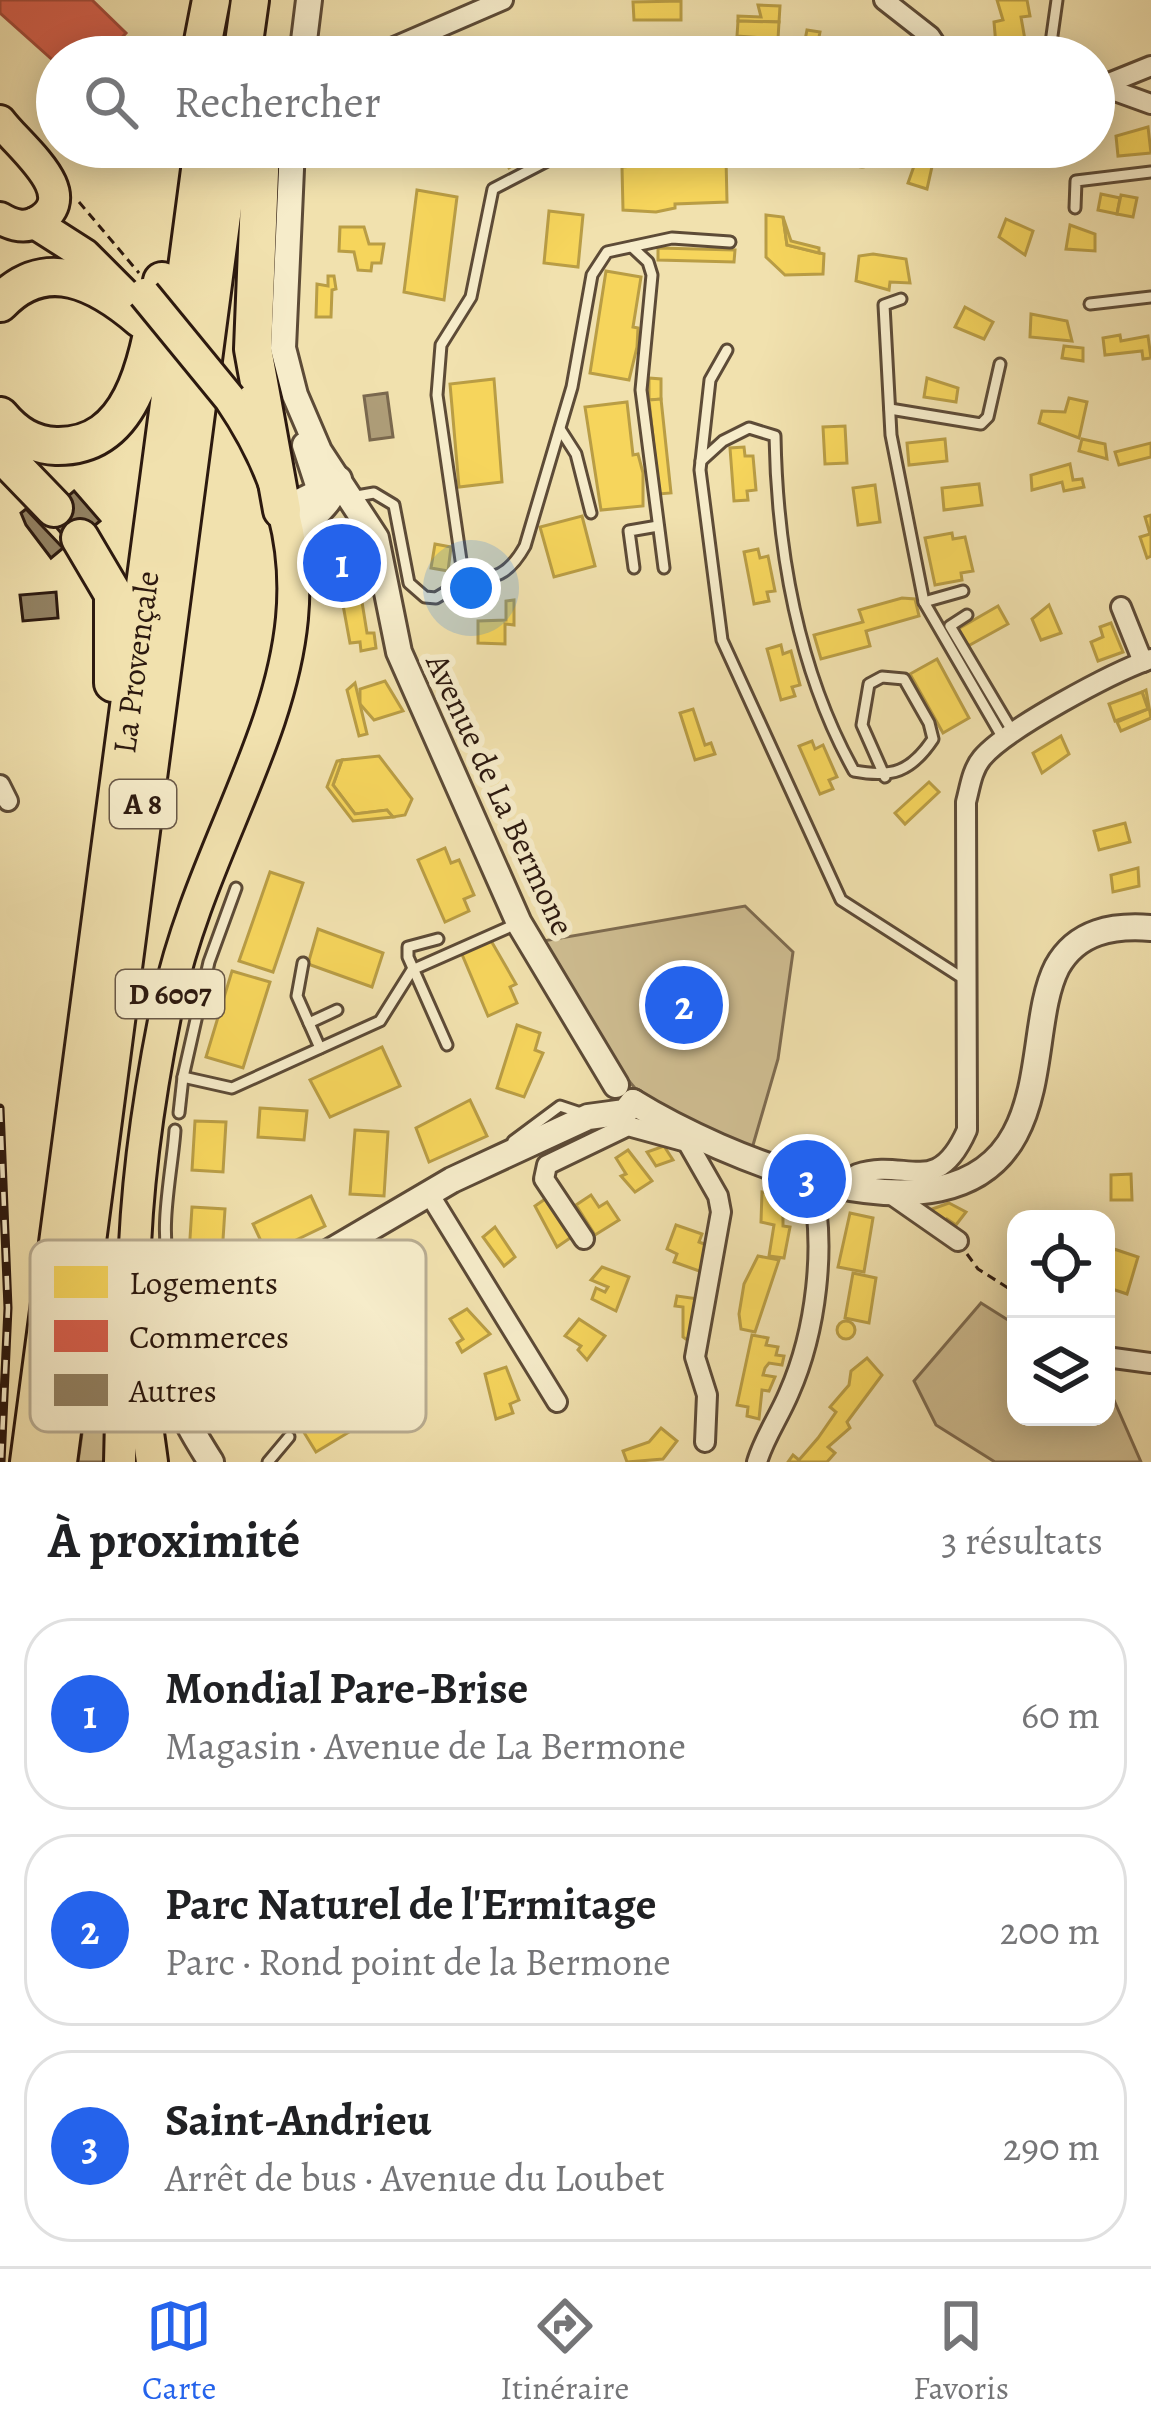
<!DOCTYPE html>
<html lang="fr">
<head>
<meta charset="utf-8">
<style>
  :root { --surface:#fff; --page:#f6f6f6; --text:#202124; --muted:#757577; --line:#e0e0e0; --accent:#2563eb }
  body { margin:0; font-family:Alegreya,serif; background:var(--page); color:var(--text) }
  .controls { position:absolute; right:36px; bottom:36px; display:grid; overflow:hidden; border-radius:24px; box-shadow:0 6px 30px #0003 }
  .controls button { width:108px; height:108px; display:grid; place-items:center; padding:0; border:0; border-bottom:3px solid var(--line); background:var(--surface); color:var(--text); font:60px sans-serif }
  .you { position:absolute; left:471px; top:588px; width:42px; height:42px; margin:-30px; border:9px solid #fff; border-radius:50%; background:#1a73e8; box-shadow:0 0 0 18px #1a73e833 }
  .badge { display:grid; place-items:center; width:78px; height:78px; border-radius:50%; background:var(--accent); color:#fff; font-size:39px; font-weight:700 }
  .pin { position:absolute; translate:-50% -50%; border:6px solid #fff; box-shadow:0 3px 12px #0006 }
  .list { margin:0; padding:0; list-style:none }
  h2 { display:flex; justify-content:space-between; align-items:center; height:156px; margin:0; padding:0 48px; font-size:51px }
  h2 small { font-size:39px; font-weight:400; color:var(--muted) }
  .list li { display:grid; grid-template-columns:78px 1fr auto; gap:36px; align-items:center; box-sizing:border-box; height:192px; margin:0 24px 24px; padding:0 24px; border:3px solid var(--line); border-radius:48px }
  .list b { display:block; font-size:45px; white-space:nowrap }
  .list p { margin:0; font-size:39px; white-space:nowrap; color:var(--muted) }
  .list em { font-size:39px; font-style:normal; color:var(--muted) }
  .icon { flex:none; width:66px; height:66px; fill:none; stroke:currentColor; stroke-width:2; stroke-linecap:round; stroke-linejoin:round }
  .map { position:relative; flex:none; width:1151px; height:1462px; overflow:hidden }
  .search { position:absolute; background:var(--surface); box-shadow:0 6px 30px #0003; left:36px; right:36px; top:36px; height:132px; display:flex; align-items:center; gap:30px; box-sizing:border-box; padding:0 42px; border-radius:66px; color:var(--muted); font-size:45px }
  .sheet { height:804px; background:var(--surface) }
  nav { display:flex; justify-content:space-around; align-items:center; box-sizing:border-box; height:168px; border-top:3px solid var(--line); background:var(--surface); font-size:33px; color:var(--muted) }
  nav a { display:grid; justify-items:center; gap:6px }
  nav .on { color:var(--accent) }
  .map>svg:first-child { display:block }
  .green { fill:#d0bf93; stroke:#7e6c51; stroke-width:3 }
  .water { fill:#ae9d78; stroke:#7a684e; stroke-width:3 }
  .homes { fill:#f6d55c; stroke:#b99d45; stroke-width:3 }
  .shops { fill:#d6604d; stroke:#a34b3a; stroke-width:3 }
  .building { fill:#928162; stroke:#2c190f; stroke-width:3 }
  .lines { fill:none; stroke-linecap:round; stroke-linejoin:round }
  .service-casing { stroke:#5d4b37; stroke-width:15 }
  .minor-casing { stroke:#5d4b37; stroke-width:24 }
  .tertiary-casing { stroke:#5d4b37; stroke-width:30 }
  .primary-casing { stroke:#2c190f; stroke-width:36 }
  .motorway-casing { stroke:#2c190f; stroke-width:42 }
  .path { stroke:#2c190f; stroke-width:3; stroke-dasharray:9 6; stroke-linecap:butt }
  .service { stroke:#f6ecca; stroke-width:9 }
  .minor { stroke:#f6ecca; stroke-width:18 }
  .tertiary { stroke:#f6ecca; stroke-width:24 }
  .primary { stroke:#f1e1ae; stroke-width:30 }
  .motorway { stroke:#f1e1ae; stroke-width:36 }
  .rail-casing { stroke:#2c190f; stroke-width:9 }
  .rail { stroke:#f6ecca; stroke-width:4.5; stroke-dasharray:14; stroke-linecap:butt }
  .primary-bridge-casing { stroke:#2c190f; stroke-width:36; stroke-linecap:butt }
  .primary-bridge { stroke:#f1e1ae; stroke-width:30 }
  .labels { text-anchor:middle; stroke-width:12; stroke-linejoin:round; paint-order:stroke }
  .shield { fill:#f6ecca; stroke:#695847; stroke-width:3 }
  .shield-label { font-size:30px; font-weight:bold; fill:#2c190f }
  .street-label { font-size:33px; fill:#2c190f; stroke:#f6ecca }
  .key { fill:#f6ecca; stroke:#b9ad92; stroke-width:3 }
  .key-label { font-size:33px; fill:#2c190f }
</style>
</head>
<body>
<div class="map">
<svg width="1151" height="1462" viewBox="0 0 1151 1462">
  <rect width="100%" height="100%" fill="#f1e1ae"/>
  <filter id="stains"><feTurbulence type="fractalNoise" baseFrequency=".00167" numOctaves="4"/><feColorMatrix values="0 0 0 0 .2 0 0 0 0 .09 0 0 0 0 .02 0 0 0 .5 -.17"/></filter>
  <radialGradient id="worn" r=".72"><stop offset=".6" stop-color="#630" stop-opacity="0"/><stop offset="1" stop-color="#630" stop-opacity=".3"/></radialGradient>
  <g class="green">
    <path d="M745,906L793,952L778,1059L751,1152L644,1099L619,1069L543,941Z"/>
    <path d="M981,1303L1016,1325V1417H1106V1382L1141,1462H995L936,1425L914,1381Z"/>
    <path d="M97,1326L109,1380L107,1462H78Z"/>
  </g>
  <path class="water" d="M387,393L393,437L370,440L364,396Z"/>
  <g class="homes">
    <path d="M997,0H1027L1030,16L1021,17L1028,57H997L994,22L1003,20Z"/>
    <path d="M681,1V20H634L633,2Z"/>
    <path d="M758,5L780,6L779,22L738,21V16L761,17Z"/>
    <path d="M738,21L779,22L778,39L737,36Z"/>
    <path d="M807,30L820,32L818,42L851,44L849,57L802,55Z"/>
    <path d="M1148,127L1151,153L1118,156L1116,136Z"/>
    <circle cx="862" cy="156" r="11"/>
    <path d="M497,147H543L509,168Z"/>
    <path d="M920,149L935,153L927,189L908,183Z"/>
    <path d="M726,158L727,202L675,204V208L656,212L623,210L622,167Z"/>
    <path d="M417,190L457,197L444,300L404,292Z"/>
    <path d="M1101,194L1120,198L1117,214L1098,210Z"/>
    <path d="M1121,195L1137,198L1133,217L1117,214Z"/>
    <path d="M549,211L583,215L578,267L544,263Z"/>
    <path d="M766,215L783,217L787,245L824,254L823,274L785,275L766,257Z"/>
    <path d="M783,217L791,241L819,248V253L787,245Z"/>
    <path d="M1006,219L1033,231L1025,255L999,237Z"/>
    <path d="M1070,225L1095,234V251L1066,249Z"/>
    <path d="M340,227H364L369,244H384L381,263H372L371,271L358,270L354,252L339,251Z"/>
    <path d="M658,248L735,250L734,262L658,260Z"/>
    <path d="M873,254L906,259L910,283L890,282L889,290L856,281L859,256Z"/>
    <path d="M606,271L641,277L633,327L638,328L637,347L629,380L590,373Z"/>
    <path d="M328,276H334L336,289L332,290L331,317H316L317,284L328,286Z"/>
    <path d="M965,307L993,322L984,339L955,327Z"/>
    <path d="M1031,314L1067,321L1072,341L1030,337Z"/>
    <path d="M1120,335L1121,341L1148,336L1151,358L1143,359L1142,351L1105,355L1103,338Z"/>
    <path d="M1064,346L1083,348V361L1062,358Z"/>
    <path d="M649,378L661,379V399L649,400Z"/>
    <path d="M927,378L958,388L956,402L924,397Z"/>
    <path d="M494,379L502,482L459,487L450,384Z"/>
    <path d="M1069,398L1087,402L1079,438L1039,423L1042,411L1065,412Z"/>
    <path d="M661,399L671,493L659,494L649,400Z"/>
    <path d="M627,402L633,455L638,454L643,473V506L601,510L585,407Z"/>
    <path d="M845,426L847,463L825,464L823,427Z"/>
    <path d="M945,439L947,461L909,465L907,443Z"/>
    <path d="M1082,439L1105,444L1107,459L1079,451Z"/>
    <path d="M1151,443V457L1119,465L1115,452Z"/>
    <path d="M744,447L745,456H753L756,490L747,491L748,500L734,501L730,448Z"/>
    <path d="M1070,464L1073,480L1082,479L1084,487L1064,491L1062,482L1032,490L1031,475Z"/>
    <path d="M979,484L982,505L944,510L942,488Z"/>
    <path d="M875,485L880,522L858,525L853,488Z"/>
    <path d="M1151,515V556L1147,558L1140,537L1150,534L1145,517Z"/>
    <path d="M582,516L595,566L554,577L540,527Z"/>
    <path d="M952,533L953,539L965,537L973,571L961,573L962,580L935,585L925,538Z"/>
    <path d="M435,544L451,547L448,571L431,568Z"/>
    <path d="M758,549L760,558L768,556L775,591L767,592L769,601L754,604L744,552Z"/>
    <path d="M902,598L915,599L919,616L866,631L870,646L821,659L814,635L863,622L859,610Z"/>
    <path d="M514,600V625L505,624V644L478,643V621L506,620V601Z"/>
    <path d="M362,602L367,633H374L376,648L361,651L360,642L350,643L343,605Z"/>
    <path d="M1049,605L1061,633L1041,640L1032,619Z"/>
    <path d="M998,606L1008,624L968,646L958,629Z"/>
    <path d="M1111,623L1123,652L1098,661L1091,642L1103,637L1100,627Z"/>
    <path d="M781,645L783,654L791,651L800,685L792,687L795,696L781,700L767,649Z"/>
    <path d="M937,659L969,718L943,733L910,674Z"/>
    <path d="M385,681L403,711L374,720L360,704V689Z"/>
    <path d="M355,683L367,734L359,736L347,690Z"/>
    <path d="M1146,690L1151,718L1121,731L1117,722L1148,709L1142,692Z"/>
    <path d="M1142,692L1148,709L1115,721L1109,704Z"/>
    <path d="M693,709L705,745L711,743L715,754L695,760L680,713Z"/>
    <path d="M1061,736L1069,754L1042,773L1033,753Z"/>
    <path d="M812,741L815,749L823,745L837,777L829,780L833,789L820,794L799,746Z"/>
    <path d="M379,756L412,799L405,815L393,817L387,810L355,814L333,785L342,760Z"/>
    <path d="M342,760L333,785L355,814L387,810L393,817L353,821L327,787L337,761Z"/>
    <path d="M929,782L939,792L905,824L895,813Z"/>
    <path d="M1125,823L1130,842L1099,850L1094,831Z"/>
    <path d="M445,848L451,863L459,860L474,895L464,899L469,911L445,922L418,860Z"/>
    <path d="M1138,868L1139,886L1113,892L1111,875Z"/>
    <path d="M270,872L303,883L273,972L239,961Z"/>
    <path d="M318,929L383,953L372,987L308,964Z"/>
    <path d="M490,939L516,984L510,987L517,1003L488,1016L461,952Z"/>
    <path d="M232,971L270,982L243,1068L206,1057Z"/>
    <path d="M517,1025L540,1033L535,1050L543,1053L524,1097L497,1088Z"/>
    <path d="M382,1047L400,1086L330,1117L310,1080Z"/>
    <path d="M470,1100L487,1136L429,1162L416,1128Z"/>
    <path d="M260,1108L307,1111L304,1140L258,1137Z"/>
    <path d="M195,1121L226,1122L223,1172L192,1170Z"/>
    <path d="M355,1130L388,1132L384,1196L350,1194Z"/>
    <path d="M664,1146L673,1160L656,1166L647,1152Z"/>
    <path d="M628,1150L652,1181L635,1192L621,1176L626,1174L616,1158Z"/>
    <path d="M1131,1174L1132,1200H1111V1175Z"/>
    <path d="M762,1192L783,1195V1226L790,1227L784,1258L769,1256L774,1225L761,1222Z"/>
    <path d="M591,1195L599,1207L607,1202L619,1220L595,1235L576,1205Z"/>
    <path d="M311,1196L325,1226L267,1254L253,1224Z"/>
    <path d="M548,1197L576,1234L557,1247L535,1206Z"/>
    <path d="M949,1203L966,1212L956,1225L947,1219L943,1225L924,1212Z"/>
    <path d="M192,1207L225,1209L222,1255L189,1254Z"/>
    <path d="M850,1213L873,1218L864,1272L838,1267Z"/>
    <path d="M676,1225L702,1234L699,1242L707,1245L702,1272L674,1262L677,1254L667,1249Z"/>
    <path d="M495,1227L515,1257L504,1266L483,1237Z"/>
    <path d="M1114,1249L1138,1257L1127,1294L1106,1287Z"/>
    <path d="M758,1256L779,1260L755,1332L741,1329L739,1314L744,1284Z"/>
    <path d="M602,1267L629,1277L616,1311L592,1299L596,1288L605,1292L608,1287L591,1280Z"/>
    <path d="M853,1273L876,1278L869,1323L845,1318Z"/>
    <path d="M677,1296L698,1299L693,1344L683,1337V1307L675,1306Z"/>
    <path d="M467,1309L490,1334L462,1352L457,1343L463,1339L450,1319Z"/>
    <path d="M579,1319L605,1336L587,1360L578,1350L581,1346L565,1336Z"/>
    <circle cx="846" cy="1330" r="9"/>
    <path d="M752,1335L768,1338L766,1345L778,1347L776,1355L784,1356L782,1365L769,1363L765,1368L763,1375L775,1377L769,1391L762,1390L759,1419L747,1416L748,1407L737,1405Z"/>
    <path d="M867,1358L882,1375L847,1422L850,1428L828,1447L835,1453L827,1462H788L793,1455L799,1460L818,1438L836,1412L830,1407L849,1385L851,1371Z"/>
    <path d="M506,1367L519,1400L510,1404L513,1413L496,1419L485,1374Z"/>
    <path d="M368,1378L384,1411L316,1452L297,1421Z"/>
    <path d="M661,1428L677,1441L663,1459L627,1462L623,1451L649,1442Z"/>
  </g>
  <g class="shops">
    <path d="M0,0H92L126,33L104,57H57V64L0,13Z"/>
    <path d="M337,545L355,550L351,580L333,578Z"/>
  </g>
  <g class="building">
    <path d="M74,491L100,521L71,545L46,515Z"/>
    <path d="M26,509L63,548L51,558L26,525L21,513Z"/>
    <path d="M56,592L58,618L23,621L20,595Z"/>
  </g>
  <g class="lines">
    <defs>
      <g id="service">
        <path d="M1049,57L1057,0"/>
        <path d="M1075,208L1076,181L1151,172"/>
        <path d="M632,247L648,262L652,275L641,390L664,568"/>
        <path d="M901,299L884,305L891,435L924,602"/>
        <path d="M1090,304L1151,297"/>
        <path d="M727,350L710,380L700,470L722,640L841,900L964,979"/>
        <path d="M890,409L981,424L988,417L1000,364"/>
        <path d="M560,429L576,454L591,513"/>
        <path d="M701,461L723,441L749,428L775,436C777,550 798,671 854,771C892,778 911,772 933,739L929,723L904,679L882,677L869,684L862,725L885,777"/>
        <path d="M351,497L374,493L394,505L409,583L425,597L436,598L464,581L437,395L441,345L471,297L493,189L574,147"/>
        <path d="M634,568L629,531L658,526"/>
        <path d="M464,581C495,579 509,575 525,546L572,387L592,275L607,252L672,238L730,242"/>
        <path d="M963,591L924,602L1004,740"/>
        <path d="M967,615L950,626L1014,734"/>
        <path d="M236,888L209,962L183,1077L232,1088L380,1021L412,970L514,925"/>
        <path d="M438,939L408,947V957L447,1045"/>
        <path d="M303,963L297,996L320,1048"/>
        <path d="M309,1023L337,1010"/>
        <path d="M179,1113L183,1077"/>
        <path d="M175,1130C173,1164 158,1233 170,1263C178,1282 194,1300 203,1320"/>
        <path d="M513,1141L560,1106L584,1114"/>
        <path d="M186,1283L216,1284L240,1261"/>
        <path d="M268,1462L289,1437"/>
      </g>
      <g id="minor">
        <path d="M884,0L930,36L944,57"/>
        <path d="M371,57L503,0"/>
        <path d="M1101,86L1151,104"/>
        <path d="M1094,89L1151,66"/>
        <path d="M1121,607L1143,662"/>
        <path d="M0,785L8,801"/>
        <path d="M682,1133L718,1196L721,1212L695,1357L707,1395L705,1442"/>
        <path d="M851,1187L857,1174C906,1157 936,1200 967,1130L966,802C970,787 972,770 982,758C1006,729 1113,672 1151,659"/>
        <path d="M428,1192L557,1402"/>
        <path d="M892,1195L958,1241"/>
        <path d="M584,1239L544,1179L547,1165L628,1126L683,1141"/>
        <path d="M1106,1357L1151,1363"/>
        <path d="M757,1462C764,1438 779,1417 789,1393C816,1332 827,1245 811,1180"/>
      </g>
      <g id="tertiary">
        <path d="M302,57L309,0"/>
        <path d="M292,147L283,348L295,395L319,451L376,538L399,652L519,923L616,1085"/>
        <path d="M282,510L315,494L318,485L305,445"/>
        <path d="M288,545C305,520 331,509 339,479"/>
        <path d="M633,1102C717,1154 949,1258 1015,1134C1043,1082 1035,1010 1057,967C1077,931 1113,925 1151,928"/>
        <path d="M211,1462C178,1410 158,1377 205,1325L452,1180L588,1117L625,1112L633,1102"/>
      </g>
      <g id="primary">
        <path d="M0,121C19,147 85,195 37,222C24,229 12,225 0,218"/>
        <path d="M35,223L85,255L128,298"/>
        <path d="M120,1462L122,1376"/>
        <path d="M152,1462C145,1408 135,1353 134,1299C133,1200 148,1098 168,1001C215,783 384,626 230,399"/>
      </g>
      <g id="motorway">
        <path d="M200,57L211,0"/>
        <path d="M242,57L250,0"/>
        <path d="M261,147L253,349L282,510"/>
        <path d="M0,303C46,254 99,283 141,319"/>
        <path d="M0,416C15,434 32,445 56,446C141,448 150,342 162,281"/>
        <path d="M0,452L54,508"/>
        <path d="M80,538L113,594V683"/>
        <path id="s1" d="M29,1462L203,147"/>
        <path d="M58,1462L231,147"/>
      </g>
    </defs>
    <use href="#service" class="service-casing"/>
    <use href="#minor" class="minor-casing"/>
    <use href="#tertiary" class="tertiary-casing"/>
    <use href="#primary" class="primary-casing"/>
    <use href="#motorway" class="motorway-casing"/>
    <g class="path">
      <path d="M79,202L139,273"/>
      <path d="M967,1254L978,1269L1016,1293"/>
    </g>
    <use href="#service" class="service"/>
    <use href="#minor" class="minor"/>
    <use href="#tertiary" class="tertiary"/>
    <use href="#primary" class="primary"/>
    <use href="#motorway" class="motorway"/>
    <defs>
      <path id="rail" d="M0,1108L8,1308L1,1462"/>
    </defs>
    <use href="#rail" class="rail-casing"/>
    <use href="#rail" class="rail"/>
    <defs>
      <path id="primary-bridge" d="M144,294L230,399"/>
    </defs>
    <use href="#primary-bridge" class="primary-bridge-casing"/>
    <use href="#primary-bridge" class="primary-bridge"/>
  </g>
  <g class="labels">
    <g class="shield">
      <rect x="110" y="780" width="66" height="48" rx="9"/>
      <rect x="116" y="970" width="108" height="48" rx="9"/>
    </g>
    <g class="shield-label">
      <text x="143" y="814">A 8</text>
      <text x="170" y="1004">D 6007</text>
    </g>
    <g class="street-label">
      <text dy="12" stroke="none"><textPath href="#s1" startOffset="807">La Provençale</textPath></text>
      <text transform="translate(501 794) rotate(65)" y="12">Avenue de La Bermone</text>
    </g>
  </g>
  <rect x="30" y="1240" width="396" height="192" rx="18" class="key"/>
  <rect x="54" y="1266" width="54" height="32" fill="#f6d55c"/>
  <rect x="54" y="1320" width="54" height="32" fill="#d6604d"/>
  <rect x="54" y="1374" width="54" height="32" fill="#928162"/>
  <g class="key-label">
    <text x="129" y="1294">Logements</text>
    <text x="129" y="1348">Commerces</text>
    <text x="129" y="1402">Autres</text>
  </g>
  <rect width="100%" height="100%" filter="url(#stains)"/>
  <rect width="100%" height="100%" fill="url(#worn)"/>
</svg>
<div class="controls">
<button><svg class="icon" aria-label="locate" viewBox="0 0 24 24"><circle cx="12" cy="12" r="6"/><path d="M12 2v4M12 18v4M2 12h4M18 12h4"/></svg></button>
<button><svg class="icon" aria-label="layers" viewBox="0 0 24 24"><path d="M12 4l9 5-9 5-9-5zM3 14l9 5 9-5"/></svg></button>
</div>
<div class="you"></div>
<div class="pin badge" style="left:342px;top:563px">1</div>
<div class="pin badge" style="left:684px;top:1005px">2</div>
<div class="pin badge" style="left:807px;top:1179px">3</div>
<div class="search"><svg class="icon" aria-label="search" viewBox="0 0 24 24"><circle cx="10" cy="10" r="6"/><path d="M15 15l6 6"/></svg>Rechercher</div>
</div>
<section class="sheet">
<h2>À proximité<small>3 résultats</small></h2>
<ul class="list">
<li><span class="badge">1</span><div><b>Mondial Pare-Brise</b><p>Magasin · Avenue de La Bermone</p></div><em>60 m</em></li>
<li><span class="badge">2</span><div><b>Parc Naturel de l'Ermitage</b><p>Parc · Rond point de la Bermone</p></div><em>200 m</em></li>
<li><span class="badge">3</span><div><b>Saint-Andrieu</b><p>Arrêt de bus · Avenue du Loubet</p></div><em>290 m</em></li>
</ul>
</section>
<nav>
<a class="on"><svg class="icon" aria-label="map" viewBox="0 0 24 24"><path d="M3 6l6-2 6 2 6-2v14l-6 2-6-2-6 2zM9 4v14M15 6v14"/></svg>Carte</a>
<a><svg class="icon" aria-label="directions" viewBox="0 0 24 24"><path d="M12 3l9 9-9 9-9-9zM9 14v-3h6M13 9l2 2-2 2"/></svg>Itinéraire</a>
<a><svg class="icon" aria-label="saved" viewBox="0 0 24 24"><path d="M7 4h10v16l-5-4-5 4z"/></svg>Favoris</a>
</nav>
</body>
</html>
